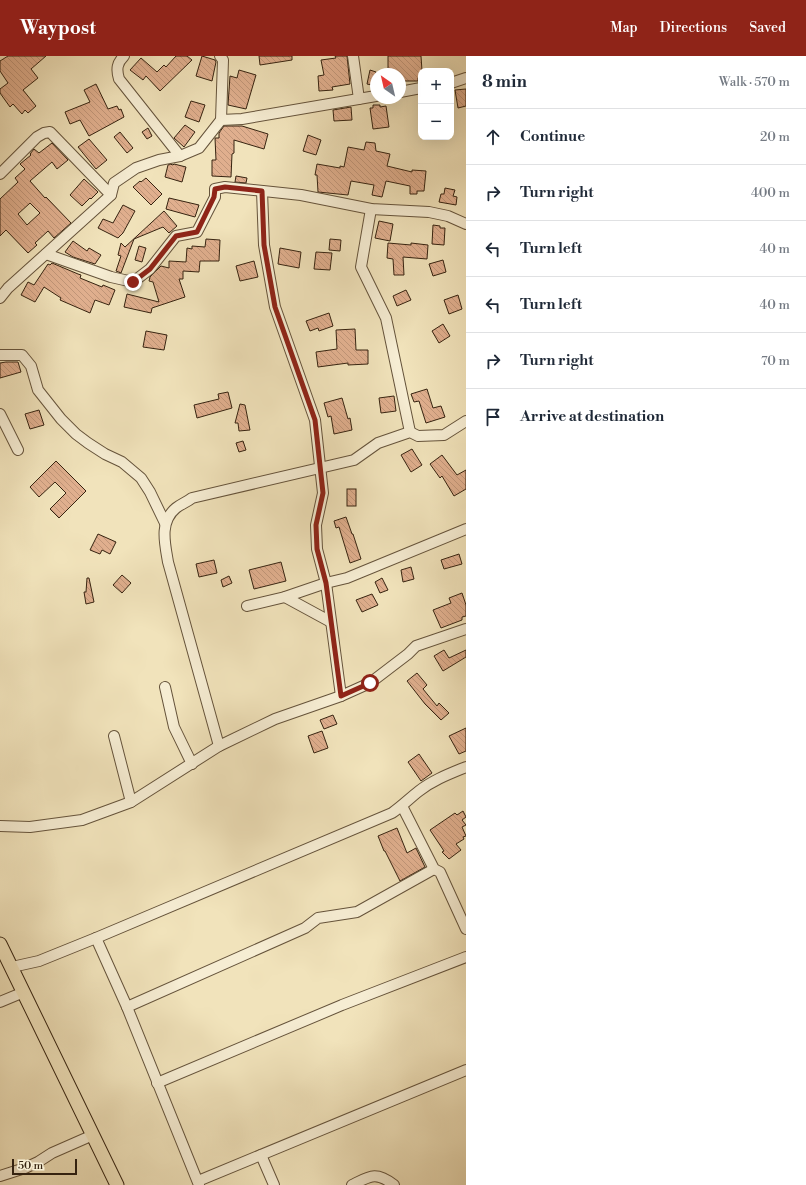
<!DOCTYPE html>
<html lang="en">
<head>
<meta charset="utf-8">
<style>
  :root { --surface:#fff; --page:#f6f6f7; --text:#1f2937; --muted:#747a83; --line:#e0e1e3; --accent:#8f2418 }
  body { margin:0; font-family:"Libre Bodoni",serif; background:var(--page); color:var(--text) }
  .controls { position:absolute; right:12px; top:12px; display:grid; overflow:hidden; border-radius:8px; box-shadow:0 4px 16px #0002 }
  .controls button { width:36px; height:36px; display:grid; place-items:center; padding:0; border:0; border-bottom:1px solid var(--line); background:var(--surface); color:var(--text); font:20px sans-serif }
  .compass { position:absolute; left:370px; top:12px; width:36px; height:36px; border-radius:50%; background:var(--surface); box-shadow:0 4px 16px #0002; rotate:326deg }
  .scale { position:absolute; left:12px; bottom:10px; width:65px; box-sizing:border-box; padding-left:4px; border:2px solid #362310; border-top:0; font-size:11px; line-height:14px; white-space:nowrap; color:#362310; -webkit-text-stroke:3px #f6edd3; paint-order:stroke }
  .stop { position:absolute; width:12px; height:12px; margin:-9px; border:3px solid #8f2418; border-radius:50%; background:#fff }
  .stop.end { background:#8f2418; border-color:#fff; box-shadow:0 1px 4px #0008 }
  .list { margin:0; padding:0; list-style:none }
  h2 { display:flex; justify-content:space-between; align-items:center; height:52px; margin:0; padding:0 16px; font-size:17px }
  h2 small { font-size:13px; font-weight:400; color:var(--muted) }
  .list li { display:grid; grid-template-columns:26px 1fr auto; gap:12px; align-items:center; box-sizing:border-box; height:56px; padding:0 16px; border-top:1px solid var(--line) }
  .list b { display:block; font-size:15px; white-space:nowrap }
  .list em { font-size:13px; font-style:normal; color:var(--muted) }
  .icon { flex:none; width:22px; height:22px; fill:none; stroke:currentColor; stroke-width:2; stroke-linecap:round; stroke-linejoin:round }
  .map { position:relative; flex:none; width:466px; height:1129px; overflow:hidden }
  header { display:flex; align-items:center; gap:24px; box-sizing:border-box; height:56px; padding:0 20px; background:var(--accent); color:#fff }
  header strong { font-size:19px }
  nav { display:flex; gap:22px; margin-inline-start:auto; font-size:14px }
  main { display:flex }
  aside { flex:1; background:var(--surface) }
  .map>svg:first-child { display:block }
  .building { fill:url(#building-back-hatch); stroke:#362310; fill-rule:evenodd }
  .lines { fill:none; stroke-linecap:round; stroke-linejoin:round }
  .minor-casing { stroke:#65533b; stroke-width:12 }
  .major-casing { stroke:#362310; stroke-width:15 }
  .minor { stroke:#f6edd3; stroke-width:10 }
  .major { stroke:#f1e3bb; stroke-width:13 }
  .route { stroke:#8f2418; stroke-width:5 }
</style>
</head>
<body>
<header>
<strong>Waypost</strong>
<nav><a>Map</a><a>Directions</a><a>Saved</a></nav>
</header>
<main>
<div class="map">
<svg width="466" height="1129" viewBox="0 0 466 1129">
  <defs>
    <pattern id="building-back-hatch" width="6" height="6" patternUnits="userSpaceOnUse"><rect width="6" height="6" fill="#e0af8e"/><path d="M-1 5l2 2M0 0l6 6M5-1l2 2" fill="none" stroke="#c19679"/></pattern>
  </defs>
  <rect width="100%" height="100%" fill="#f1e3bb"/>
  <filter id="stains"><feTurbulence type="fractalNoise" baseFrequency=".005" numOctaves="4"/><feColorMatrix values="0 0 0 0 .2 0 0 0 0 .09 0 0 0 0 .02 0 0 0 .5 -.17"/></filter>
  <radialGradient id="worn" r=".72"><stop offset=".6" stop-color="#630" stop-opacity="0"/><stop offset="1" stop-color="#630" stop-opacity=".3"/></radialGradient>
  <g class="building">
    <path d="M8,0H46L31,13L38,22L23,34L36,50L28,57L25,54L22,58L13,48L10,51L0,37V33L8,27L0,15V5Z"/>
    <path d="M176,0H187L192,4L160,35L146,20L143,24L130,14L141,2L157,16L164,9L166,11Z"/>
    <path d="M202,0L215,4L216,6L212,25L196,20Z"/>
    <path d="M259,0H292V4L260,9Z"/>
    <path d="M335,0H347L350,28L332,31L333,34L319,35L318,20L324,19L321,4L336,2Z"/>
    <path d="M388,0H421L422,15H421V22H418V25H400V18H388Z"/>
    <path d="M239,14L256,19L246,53L228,49L230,20L237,22Z"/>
    <path d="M370,14L376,16V30L367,28Z"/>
    <path d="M96,28L108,53L117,50L119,54L121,53L124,61L89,80L80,64L70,68L65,56L90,46L84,34Z"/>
    <path d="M466,33V50L458,52L455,34Z"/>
    <path d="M191,45L205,49L199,66L185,61Z"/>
    <path d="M373,49H380V51L386,50L389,71L373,73L370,52H373Z"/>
    <path d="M351,51L352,64L334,65L333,54Z"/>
    <path d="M185,69L195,76L184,91L174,82Z"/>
    <path d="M224,70H242L268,78L264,93L234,84V97L232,98L231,121L212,120V104H216L215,82H219V77Z"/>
    <path d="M148,72L152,80L147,83L142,76Z"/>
    <path d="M120,76L133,92L127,97L114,81Z"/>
    <path d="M308,79L321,84L316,99L303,95Z"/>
    <path d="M89,83L107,104L96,113L78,91Z"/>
    <path d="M366,86L375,87L376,95L390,98L387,110L412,116V114L426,115L424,135H417V138H410V130L386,125L382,141L372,139L374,129L351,125L348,139L318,136L317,119H315L317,108L340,112V110L344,111L348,91L364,94Z"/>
    <path d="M52,87L68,104L57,113L52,106L30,125L45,142L46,141L71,167L54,182L48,175L35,187L37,189L28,197L6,174L0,180V143L18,126L15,122L25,113L20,108L31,99L30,98L34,93L39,97ZM30,147L40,157L27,169L18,158Z"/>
    <path d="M170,108L173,109L174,108L186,111L182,126L165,121L168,109Z"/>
    <path d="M236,120L247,122L246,127L235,126Z"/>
    <path d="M146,122L162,138L151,149L133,131L140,125L141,126Z"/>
    <path d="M84,123L98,136L91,143L90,142L82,150L70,139Z"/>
    <path d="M445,132L455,134L453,140L457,141L456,149L439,146L441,138H444Z"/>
    <path d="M169,142L199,149L195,161L166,153Z"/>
    <path d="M123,149L135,155L123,177L118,182L98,172L103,163L113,167Z"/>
    <path d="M164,155L177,170L169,177L163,171L134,183L121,217L116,215L121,200L118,199L121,187L125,191Z"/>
    <path d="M379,165L393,168L390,185L375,182Z"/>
    <path d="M433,169L440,170V172H445L444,189L432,188Z"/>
    <path d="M206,183L220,184L219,205H200L199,216L183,215V223H179L185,241L152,252L151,257L124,251L127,238L159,246L153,226L149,225L150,221L161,210L169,212V205L186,206L187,192L192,193V190L205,191Z"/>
    <path d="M330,183L341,184L340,195L329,194Z"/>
    <path d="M73,185L87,195L89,192L101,199L95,208L73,201L65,196Z"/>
    <path d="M388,187L411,189V187L428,189L427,203L403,201L404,219H394L393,203L387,202Z"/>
    <path d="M139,190L146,192L142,206L135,204Z"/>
    <path d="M280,192L301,196L299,212L278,208Z"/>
    <path d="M316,196L332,197L330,214L314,213Z"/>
    <path d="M443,204L446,216L433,220L429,208Z"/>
    <path d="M254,205L258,221L240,225L236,210Z"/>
    <path d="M52,207L78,218L81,219L80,222L102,231L103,229L115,234L109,249L95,244L90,257L60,244L61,242L44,231L35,246L21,239L28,226L34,229L48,208L50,209Z"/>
    <path d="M406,234L411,244L397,250L393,240Z"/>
    <path d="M458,239L462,253L449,258L444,244Z"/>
    <path d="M329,257L333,270L319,275L318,272L310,275L306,265Z"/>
    <path d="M443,268L450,280L439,287L432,275Z"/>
    <path d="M355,273L356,294H368V308L348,309V307L318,311L316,296L337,293L336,274Z"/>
    <path d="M146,275L167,279L164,294L143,291Z"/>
    <path d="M6,306H18L21,316L0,322V307Z"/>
    <path d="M427,333L433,352L441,350L445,361L426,367L419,345L414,346L411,338Z"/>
    <path d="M228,336L232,352L197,362L194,349L219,343L218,338Z"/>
    <path d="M394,340L396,355L381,357L379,342Z"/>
    <path d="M342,342L348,363L350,362L352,374L334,378L331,360L328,361L324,347Z"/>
    <path d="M240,348L245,349L250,374L239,375L238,367H235Z"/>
    <path d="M39,354L44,369L30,373L25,358Z"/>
    <path d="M243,385L246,394L239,396L236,387Z"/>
    <path d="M412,393L422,409L411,416L401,399Z"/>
    <path d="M442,399L457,419L466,414V433L454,440L442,420L440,422L430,408Z"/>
    <path d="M56,405L86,435L59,462L50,453L66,437L55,426L39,441L30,431Z"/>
    <rect x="347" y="433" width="9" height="17"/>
    <path d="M346,461L352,478H353L361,503L350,507L339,471L336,472L334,465Z"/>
    <path d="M98,478L116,486L110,498L102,494L100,498L90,494Z"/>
    <path d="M459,498L462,508L444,513L441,504Z"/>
    <path d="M214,504L217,517L199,521L196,508Z"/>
    <path d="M281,506L286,525L254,533L249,514Z"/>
    <path d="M411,511L414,523L403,526L401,514Z"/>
    <path d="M122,519L131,527L122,537L113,529Z"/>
    <path d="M229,520L232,527L223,531L221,524Z"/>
    <path d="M87,522H89L94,546L86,548L84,536H86Z"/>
    <path d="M382,522L388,534L380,537L375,526Z"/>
    <path d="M462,537L466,549V560L462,561V564L441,572L433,554L451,547L449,542Z"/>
    <path d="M372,538L378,549L362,556L356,544Z"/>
    <path d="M444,594L449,602L466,594V601L443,615L434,600Z"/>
    <path d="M417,617L427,629L423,633L437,650L439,647L449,657L441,664L425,648L407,625Z"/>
    <path d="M333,659L337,668L324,673L320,664Z"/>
    <path d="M466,672V695L459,698L449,680Z"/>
    <path d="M322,675L328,692L314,697L308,680Z"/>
    <path d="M419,698L432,717L421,725L408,706Z"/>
    <path d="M463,755L466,761L462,764L466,769L462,771L466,780L463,781L464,783L456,788L461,794L449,803L442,796L444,795L430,774L455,757L457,759Z"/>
    <path d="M397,772L407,797L416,792L425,811L400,825L385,795H384L378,780Z"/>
  </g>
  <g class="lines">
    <defs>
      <g id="minor">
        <path d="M124,0C117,7 116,13 119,23L180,100"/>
        <path d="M220,0L223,4L221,64"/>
        <path d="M353,0L359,43"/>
        <path d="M451,27L466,22"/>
        <path d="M400,36L421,32"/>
        <path d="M0,118L37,81L44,77L50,76L111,139"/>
        <path d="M262,135L264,189L275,251L315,364L323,437L316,469L317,493L326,527L341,640"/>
        <path d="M371,153L361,211L386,262L410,376"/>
        <path d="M46,198L111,221L133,226L150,213L176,180L197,176L215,141V133L225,131L301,139L371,153L429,156L448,160L466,168"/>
        <path d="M0,242L8,232L111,139L114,127L136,112L159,104L180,100L199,92L221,64L242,63L376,40"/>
        <path d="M0,299H22L31,310L38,334L61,363L76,378L88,387L105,398L122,406L141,422L150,436L165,467"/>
        <path d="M0,358L18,394"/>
        <path d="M285,541L331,566"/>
        <path d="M247,550L285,541L326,527L347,522L466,473"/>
        <path d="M165,631L174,671L192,708"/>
        <path d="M114,680L131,746"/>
        <path d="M219,690L168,506C165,488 159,466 176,452C181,448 187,446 192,442L354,404L378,387L410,376L418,380L444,379L466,365"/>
        <path d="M402,750L434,813L440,816L466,873"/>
        <path d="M0,770L30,771L82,764L131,746L219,690L275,663L341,640L370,627L408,598L416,590L466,573"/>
        <path d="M96,882L127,951L199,1129"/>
        <path d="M12,911L39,905L96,882L392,757C402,750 410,742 419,735C433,724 449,718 466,711"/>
        <path d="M0,946L24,936"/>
        <path d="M127,951L305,872L318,862L357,856L434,813"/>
        <path d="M157,1027L342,949L466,901"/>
        <path d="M261,1099L274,1129"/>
        <path d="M0,1120L25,1112L38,1106L52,1097L93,1079"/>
        <path d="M198,1125L466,1014"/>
        <path d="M352,1129C370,1120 376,1115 394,1129"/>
      </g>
      <path id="major" d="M0,888L117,1129"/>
    </defs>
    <use href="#minor" class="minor-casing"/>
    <use href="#major" class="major-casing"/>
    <use href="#minor" class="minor"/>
    <use href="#major" class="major"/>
  </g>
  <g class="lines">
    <path class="route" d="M133,226L150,213L176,180L197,176L214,141L215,133L225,131L262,135L264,189L275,251L315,364L323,437L316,469L317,493L326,527L341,640L370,627"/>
  </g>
  <rect width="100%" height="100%" filter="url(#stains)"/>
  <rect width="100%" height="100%" fill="url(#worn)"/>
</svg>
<div class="controls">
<button>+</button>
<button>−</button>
</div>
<svg class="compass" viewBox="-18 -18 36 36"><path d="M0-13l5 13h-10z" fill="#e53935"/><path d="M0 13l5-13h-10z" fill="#747a83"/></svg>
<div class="scale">50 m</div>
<div class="stop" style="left:370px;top:627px"></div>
<div class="stop end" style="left:133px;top:226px"></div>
</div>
<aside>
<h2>8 min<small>Walk · 570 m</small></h2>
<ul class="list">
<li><svg class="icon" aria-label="ahead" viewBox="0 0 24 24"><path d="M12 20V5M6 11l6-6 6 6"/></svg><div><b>Continue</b></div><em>20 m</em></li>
<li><svg class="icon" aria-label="right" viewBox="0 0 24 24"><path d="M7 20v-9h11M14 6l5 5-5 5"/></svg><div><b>Turn right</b></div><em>400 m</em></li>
<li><svg class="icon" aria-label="left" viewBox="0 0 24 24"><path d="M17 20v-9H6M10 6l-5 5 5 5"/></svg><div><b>Turn left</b></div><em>40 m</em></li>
<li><svg class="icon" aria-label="left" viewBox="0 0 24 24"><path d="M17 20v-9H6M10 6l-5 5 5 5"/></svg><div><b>Turn left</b></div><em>40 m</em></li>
<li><svg class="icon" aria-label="right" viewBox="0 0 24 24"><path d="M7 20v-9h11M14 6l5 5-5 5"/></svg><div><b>Turn right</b></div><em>70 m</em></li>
<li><svg class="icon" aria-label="arrive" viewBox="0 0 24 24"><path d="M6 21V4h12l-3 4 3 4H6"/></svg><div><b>Arrive at destination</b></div></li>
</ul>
</aside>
</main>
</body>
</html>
